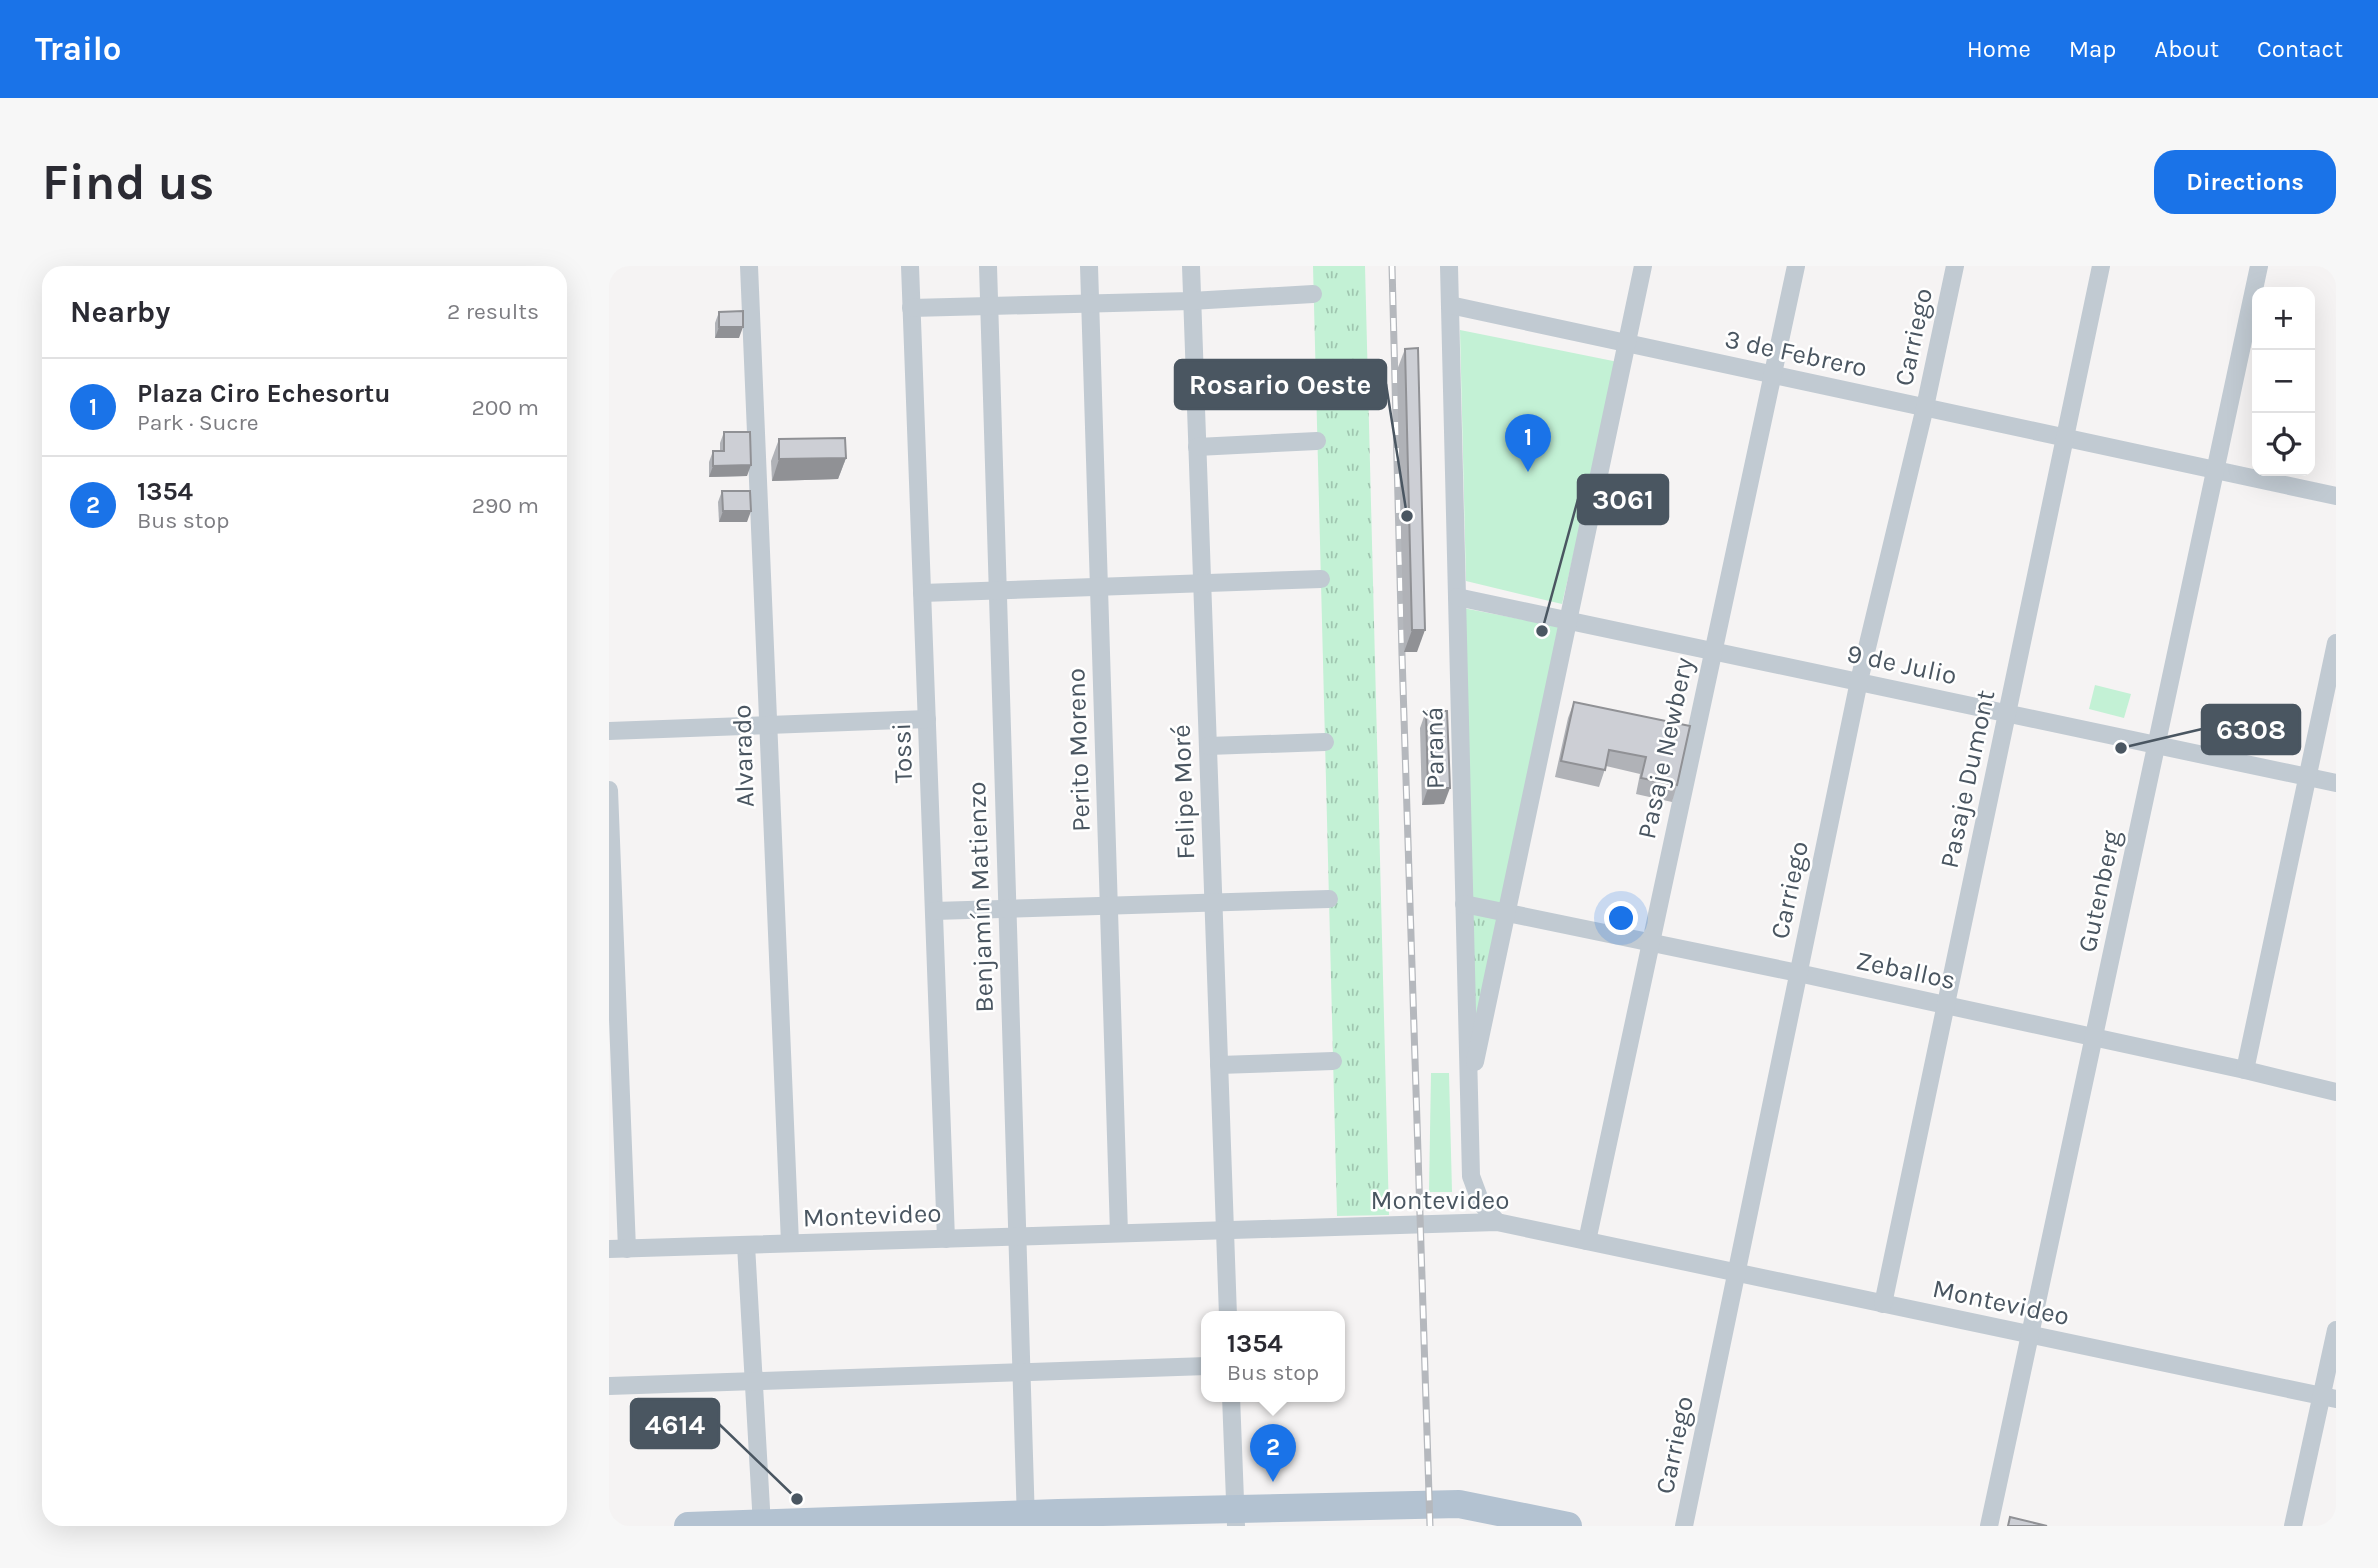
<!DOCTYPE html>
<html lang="en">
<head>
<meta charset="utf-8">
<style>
  :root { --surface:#fff; --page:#f7f7f7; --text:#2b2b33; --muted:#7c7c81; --line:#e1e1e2; --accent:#1a73e8 }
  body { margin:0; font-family:Karla,sans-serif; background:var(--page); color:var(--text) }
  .controls { position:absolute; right:21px; top:21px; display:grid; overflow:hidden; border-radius:14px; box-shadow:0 7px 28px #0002 }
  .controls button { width:63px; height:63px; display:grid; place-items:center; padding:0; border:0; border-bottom:2px solid var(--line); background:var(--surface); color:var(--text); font:35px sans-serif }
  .you { position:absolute; left:1013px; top:653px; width:24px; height:24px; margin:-18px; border:5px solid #fff; border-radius:50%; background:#1a73e8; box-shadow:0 0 0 10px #1a73e833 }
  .badge { display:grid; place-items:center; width:46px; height:46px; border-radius:50%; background:var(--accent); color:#fff; font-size:23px; font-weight:700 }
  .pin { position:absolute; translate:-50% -58px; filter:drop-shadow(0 2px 4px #0008) }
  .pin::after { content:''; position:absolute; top:37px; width:24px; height:21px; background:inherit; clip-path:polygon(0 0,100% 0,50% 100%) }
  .popup { position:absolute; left:592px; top:1045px; width:144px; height:91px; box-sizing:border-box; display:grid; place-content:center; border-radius:14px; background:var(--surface); filter:drop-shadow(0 2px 5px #0005); font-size:23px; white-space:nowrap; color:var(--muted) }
  .popup b { font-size:26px; color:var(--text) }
  .popup::after { content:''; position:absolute; left:50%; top:100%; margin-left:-14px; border:14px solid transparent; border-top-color:var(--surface) }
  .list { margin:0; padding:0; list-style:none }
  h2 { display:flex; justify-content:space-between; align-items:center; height:91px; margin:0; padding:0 28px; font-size:30px }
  h2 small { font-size:23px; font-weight:400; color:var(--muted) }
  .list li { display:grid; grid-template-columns:46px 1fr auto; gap:21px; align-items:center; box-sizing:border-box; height:98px; padding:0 28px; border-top:2px solid var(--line) }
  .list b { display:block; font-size:26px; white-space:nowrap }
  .list p { margin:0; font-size:23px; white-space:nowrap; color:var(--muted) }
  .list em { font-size:23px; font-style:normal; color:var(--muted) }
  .icon { flex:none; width:38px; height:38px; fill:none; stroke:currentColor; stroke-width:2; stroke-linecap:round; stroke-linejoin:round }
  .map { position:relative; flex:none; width:1727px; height:1260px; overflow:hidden; border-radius:21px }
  header { display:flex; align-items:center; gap:42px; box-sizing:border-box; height:98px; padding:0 35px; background:var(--accent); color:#fff }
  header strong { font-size:33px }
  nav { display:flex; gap:38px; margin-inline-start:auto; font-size:24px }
  .intro { display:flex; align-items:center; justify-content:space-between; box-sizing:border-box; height:168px; padding:0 42px }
  h1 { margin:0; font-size:49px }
  .button { padding:18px 32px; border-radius:21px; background:var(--accent); color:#fff; font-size:24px; font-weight:700 }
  main { display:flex; gap:42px; padding:0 42px }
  aside { flex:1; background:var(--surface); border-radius:21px; box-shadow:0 7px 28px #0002 }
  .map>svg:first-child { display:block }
  .grass { fill:url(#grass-tufts) }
  .park { fill:#c3f1d5 }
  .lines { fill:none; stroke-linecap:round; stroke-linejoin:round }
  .minor { stroke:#c1cad2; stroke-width:18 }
  .primary { stroke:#b3c2d1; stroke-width:28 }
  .rail-casing { stroke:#b5b8bd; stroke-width:7 }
  .rail { stroke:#fff; stroke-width:4.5; stroke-dasharray:13; stroke-linecap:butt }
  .wall { fill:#b0b2b7 }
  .shaded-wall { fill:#909195 }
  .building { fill:#cdcfd5; stroke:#909195; stroke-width:2 }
  .labels { text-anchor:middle; stroke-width:5; stroke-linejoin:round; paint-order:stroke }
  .street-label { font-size:26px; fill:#4a5661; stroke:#fff }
  .leader { fill:none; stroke:#4a5661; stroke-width:2.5 }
  .callout-dot { fill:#4a5661; stroke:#fff; stroke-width:2.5 }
  .callout { fill:#4a5661; stroke:#4a5661; stroke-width:2.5 }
  .callout-label { font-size:28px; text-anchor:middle; font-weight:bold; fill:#fff }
</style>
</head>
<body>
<header>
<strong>Trailo</strong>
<nav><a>Home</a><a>Map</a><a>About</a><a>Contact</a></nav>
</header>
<div class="intro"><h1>Find us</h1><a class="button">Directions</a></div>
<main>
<aside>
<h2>Nearby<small>2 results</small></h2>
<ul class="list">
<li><span class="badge">1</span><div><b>Plaza Ciro Echesortu</b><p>Park · Sucre</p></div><em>200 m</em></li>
<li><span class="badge">2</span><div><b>1354</b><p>Bus stop</p></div><em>290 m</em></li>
</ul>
</aside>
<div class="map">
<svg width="1727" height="1260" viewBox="0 0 1727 1260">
  <defs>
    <pattern id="grass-tufts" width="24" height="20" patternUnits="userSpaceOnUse" patternTransform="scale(1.75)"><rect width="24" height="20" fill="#c3f1d5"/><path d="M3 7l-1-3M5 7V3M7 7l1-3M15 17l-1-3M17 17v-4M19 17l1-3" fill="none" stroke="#a0c6b0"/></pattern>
  </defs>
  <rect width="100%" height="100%" fill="#f5f3f3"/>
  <g class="grass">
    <path d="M704,0H756L780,949L728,950Z"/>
    <path d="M860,647L890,653L863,783Z"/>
  </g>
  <g class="park">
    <path d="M851,64L1009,96L953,338L857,315Z"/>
    <path d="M854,342L951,361L896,640L859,632Z"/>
    <path d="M1486,419L1522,428L1515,452L1480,443Z"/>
    <path d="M822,807H840L843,926H820Z"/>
  </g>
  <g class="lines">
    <g class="minor">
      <path d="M140,0L181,977"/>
      <path d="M301,0L337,973"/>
      <path d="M379,0L417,1256"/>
      <path d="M480,0L510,967"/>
      <path d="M582,0L619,1050"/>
      <path d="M840,0L862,910L872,937L888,956"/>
      <path d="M841,39L1727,230"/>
      <path d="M302,42L582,35L704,28"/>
      <path d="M588,181L708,175"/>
      <path d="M313,327L712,313"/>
      <path d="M848,331L1727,517"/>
      <path d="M0,465L318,453"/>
      <path d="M599,480L716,476"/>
      <path d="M0,524L18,983"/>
      <path d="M855,638L1189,707L1636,804L1727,826"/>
      <path d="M325,645L720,633"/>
      <path d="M866,796L1034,0"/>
      <path d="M610,799L724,795"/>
      <path d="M1636,804L1727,377"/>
      <path d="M978,975L1187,0"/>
      <path d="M137,979L153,1260"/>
      <path d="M0,983L888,956L1727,1133"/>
      <path d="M1274,1038L1492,0"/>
      <path d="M0,1120L598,1100"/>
      <path d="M622,1130L627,1260"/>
      <path d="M1075,1260L1250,415L1316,141L1346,0"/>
      <path d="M1380,1260L1650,0"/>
      <path d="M1684,1260L1727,1064"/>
    </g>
    <path class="primary" d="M79,1260L449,1247L850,1238L959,1260"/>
    <defs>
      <path id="rail" d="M783,0L793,389L821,1260"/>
    </defs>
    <use href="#rail" class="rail-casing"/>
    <use href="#rail" class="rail"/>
  </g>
  <g class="wall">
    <path d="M110,46L130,72H106V57Z"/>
    <path d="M796,83L808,386H795L788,104Z"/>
    <path d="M115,166L138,210L100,211V196L104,185H111V177Z"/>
    <path d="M170,173L237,192L229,213L163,215L162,195Z"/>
    <path d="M113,225L138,256H110L109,236Z"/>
    <path d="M965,436L1081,460L1068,519L1063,536L1027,528L1031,508L997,500L990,521L946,511L959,452Z"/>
    <path d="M817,445L835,538L813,539L811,462Z"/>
  </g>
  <g class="shaded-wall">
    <path d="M110,61H134L130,72H106Z"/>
    <path d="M237,192L229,213L163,215L170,193Z"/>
    <path d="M142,199L138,210L100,211L104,200Z"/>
    <path d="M114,245H142L138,256H110Z"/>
    <path d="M803,364H816L808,386H795Z"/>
    <path d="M819,522H841L835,538L813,539Z"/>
  </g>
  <g class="building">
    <path d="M134,45V61H110V46Z"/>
    <path d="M809,82L816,364H803L796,83Z"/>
    <path d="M115,166H141L142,199L104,200V185H115Z"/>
    <path d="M236,172L237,192L170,193V173Z"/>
    <path d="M113,225H141L142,245H114Z"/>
    <path d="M965,436L1081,460L1068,519L1032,512L1037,491L1000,484L996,504L952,495Z"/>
    <path d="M817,445H838L841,522H819Z"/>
    <path d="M1401,1251L1438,1260H1399Z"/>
  </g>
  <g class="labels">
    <g class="street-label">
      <text transform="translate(1304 71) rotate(-78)" y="9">Carriego</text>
      <text transform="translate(1187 87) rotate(12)" y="9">3 de Febrero</text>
      <text transform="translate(1293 398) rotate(12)" y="9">9 de Julio</text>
      <text transform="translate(825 482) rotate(-91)" y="9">Paraná</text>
      <text transform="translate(1056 482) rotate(-78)" y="9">Pasaje Newbery</text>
      <text transform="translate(469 484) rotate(-92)" y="9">Perito Moreno</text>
      <text transform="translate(293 487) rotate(-92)" y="9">Tossi</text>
      <text transform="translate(134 490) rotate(-92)" y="9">Alvarado</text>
      <text transform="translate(1358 513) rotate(-78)" y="9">Pasaje Dumont</text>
      <text transform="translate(574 526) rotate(-92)" y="9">Felipe Moré</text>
      <text transform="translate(1180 624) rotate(-78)" y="9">Carriego</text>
      <text transform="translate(1490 625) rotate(-78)" y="9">Gutenberg</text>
      <text transform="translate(371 631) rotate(-92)" y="9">Benjamín Matienzo</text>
      <text transform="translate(1297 704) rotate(12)" y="9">Zeballos</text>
      <text x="831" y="943">Montevideo</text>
      <text transform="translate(263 949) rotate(-2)" y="9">Montevideo</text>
      <text transform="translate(1392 1036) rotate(12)" y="9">Montevideo</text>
      <text transform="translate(1065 1179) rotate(-78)" y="9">Carriego</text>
    </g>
  </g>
  <path class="leader" d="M798 250L777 118M933 365L969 233M1512 482L1593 463M188 1233L110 1158"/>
  <g class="callout-dot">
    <circle cx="798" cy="250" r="7"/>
    <circle cx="933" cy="365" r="7"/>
    <circle cx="1512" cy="482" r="7"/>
    <circle cx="188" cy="1233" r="7"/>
  </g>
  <g class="callout">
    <rect x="566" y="94" width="211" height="49" rx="7"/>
    <rect x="969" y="209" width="90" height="49" rx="7"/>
    <rect x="1593" y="439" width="98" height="49" rx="7"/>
    <rect x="22" y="1133" width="88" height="49" rx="7"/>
  </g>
  <g class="callout-label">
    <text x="671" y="128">Rosario Oeste</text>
    <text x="1014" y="243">3061</text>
    <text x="1642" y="473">6308</text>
    <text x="66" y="1168">4614</text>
  </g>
</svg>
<div class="controls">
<button>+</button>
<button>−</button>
<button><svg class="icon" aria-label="locate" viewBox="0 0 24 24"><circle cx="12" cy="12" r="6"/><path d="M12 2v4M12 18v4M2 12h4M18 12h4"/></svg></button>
</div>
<div class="you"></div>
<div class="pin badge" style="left:919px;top:206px">1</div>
<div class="pin badge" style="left:664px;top:1216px">2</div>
<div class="popup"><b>1354</b>Bus stop</div>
</div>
</main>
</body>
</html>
